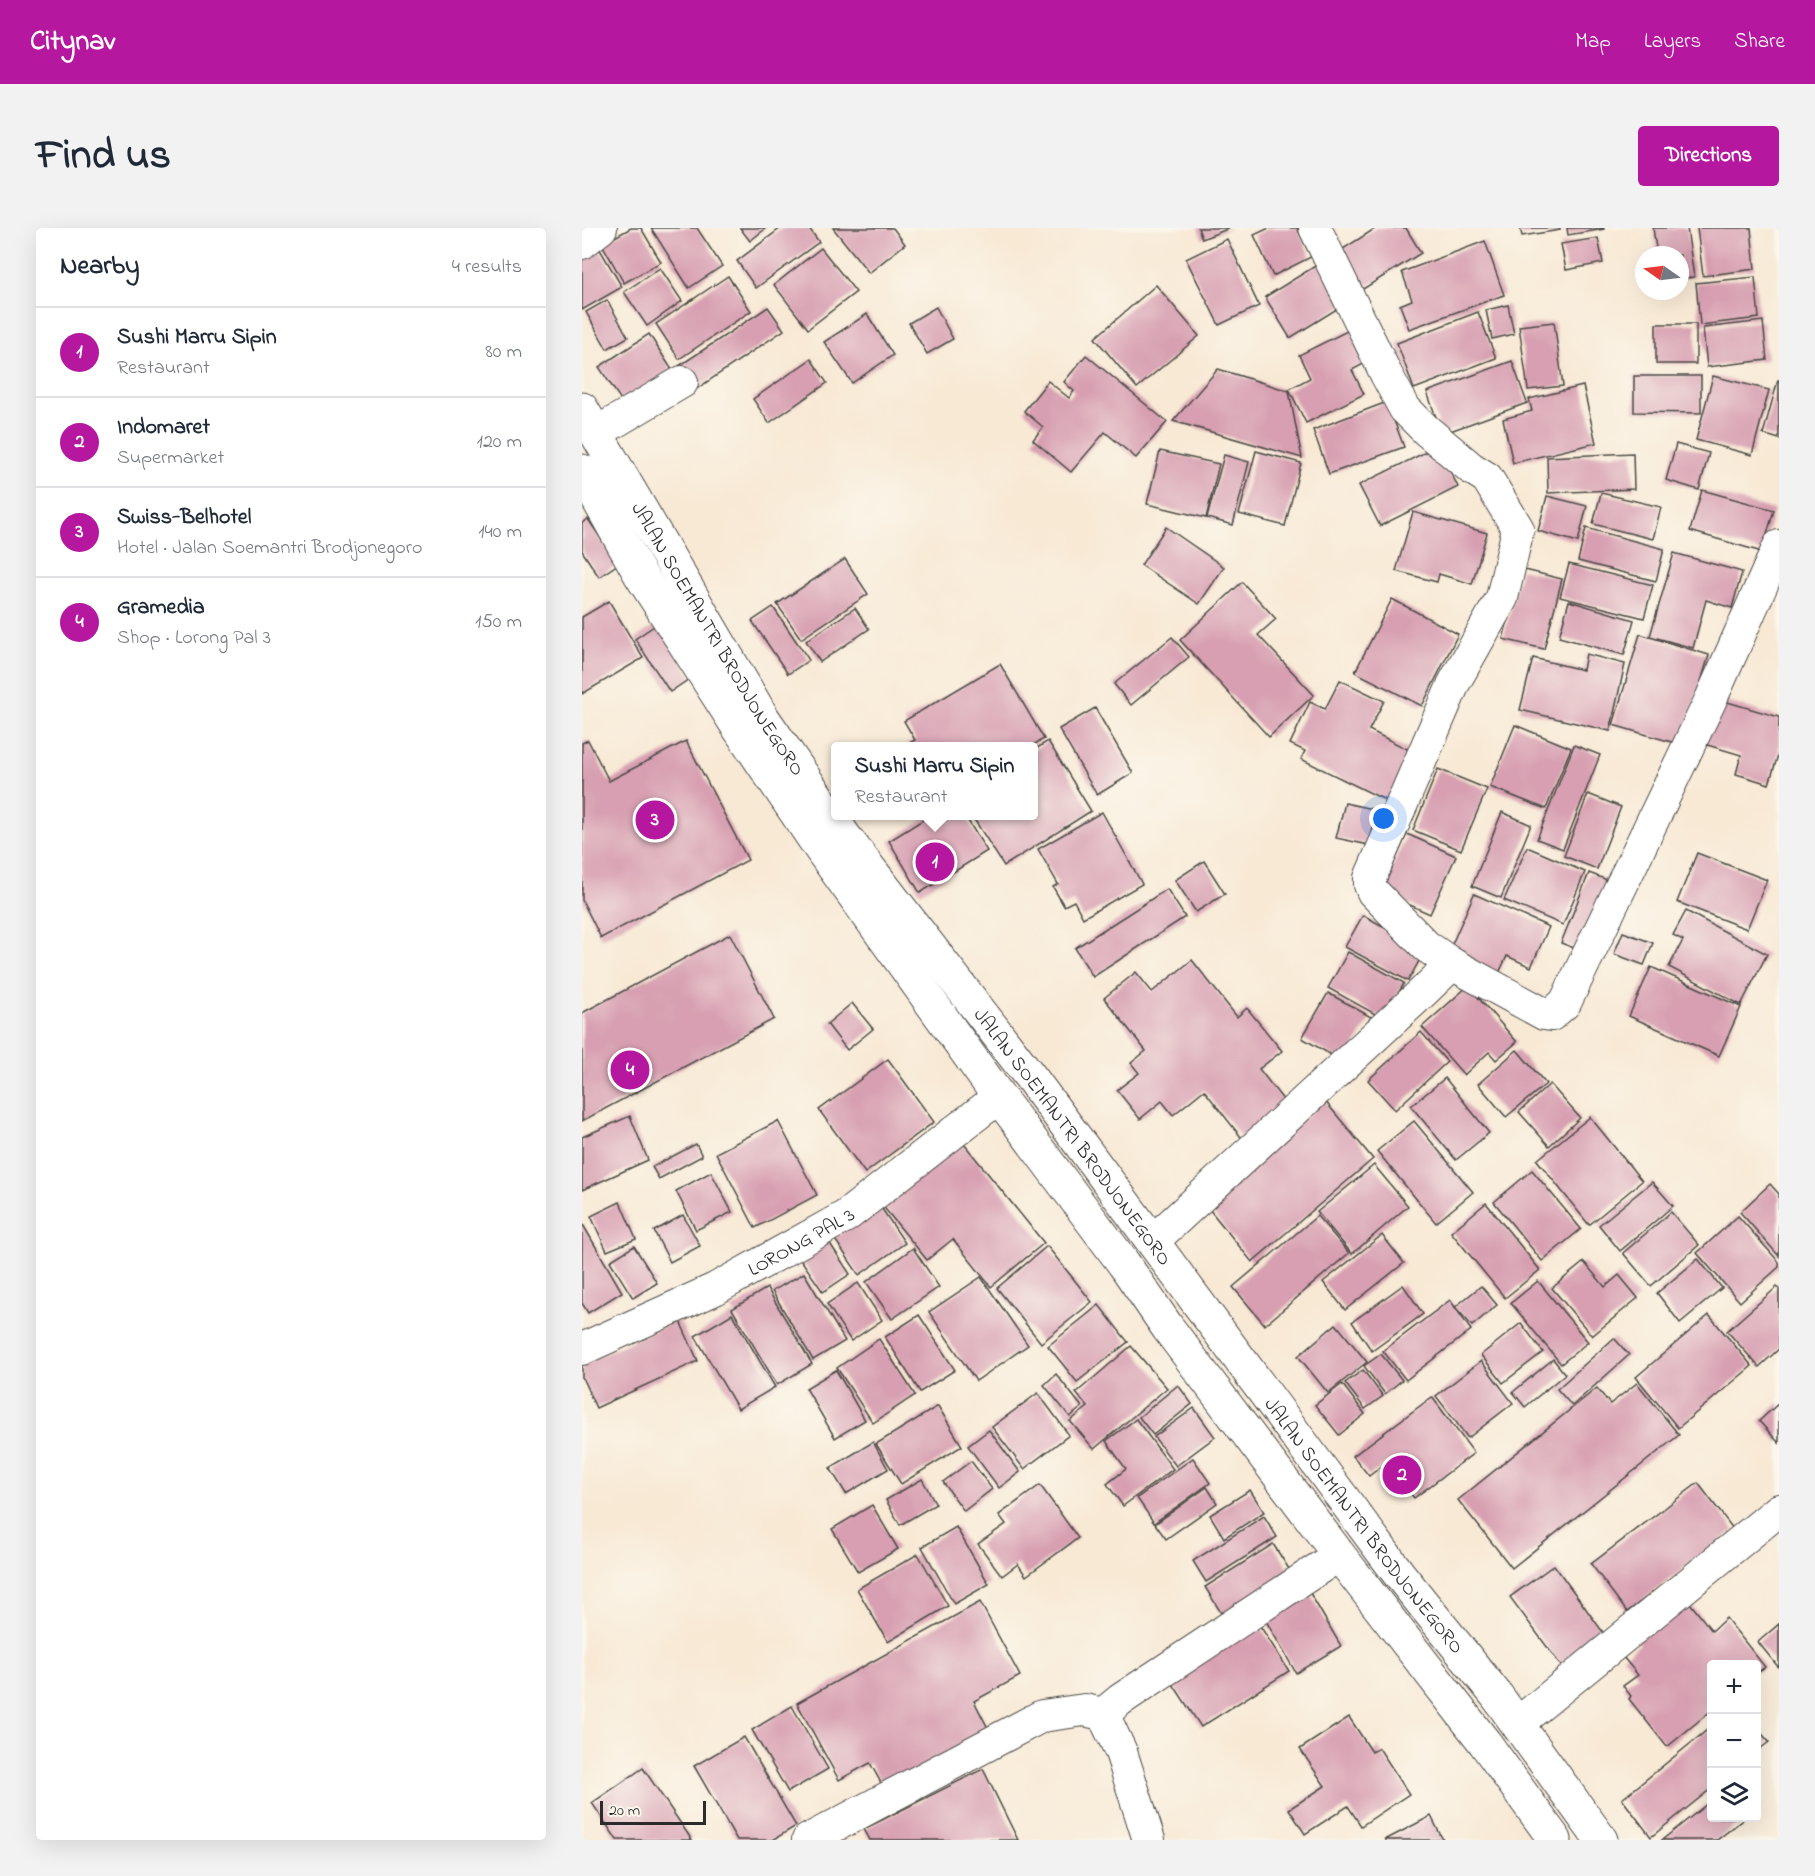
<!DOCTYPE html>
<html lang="en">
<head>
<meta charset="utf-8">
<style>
  :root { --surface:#fff; --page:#f2f2f3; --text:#1f2937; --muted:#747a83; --line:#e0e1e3; --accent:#b5179e }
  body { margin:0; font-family:"Indie Flower",sans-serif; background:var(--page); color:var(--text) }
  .controls { position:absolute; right:18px; bottom:18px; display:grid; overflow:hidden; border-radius:6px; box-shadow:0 6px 24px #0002 }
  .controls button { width:54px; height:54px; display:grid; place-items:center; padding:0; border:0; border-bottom:2px solid var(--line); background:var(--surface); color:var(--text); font:30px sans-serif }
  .compass { position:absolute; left:1053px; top:18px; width:54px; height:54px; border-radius:50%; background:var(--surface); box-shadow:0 6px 24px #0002; rotate:284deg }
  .scale { position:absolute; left:18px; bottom:15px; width:106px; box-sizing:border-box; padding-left:6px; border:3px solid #2b2b2b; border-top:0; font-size:16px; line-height:21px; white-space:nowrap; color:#2b2b2b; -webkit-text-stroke:4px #fbf7ec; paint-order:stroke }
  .you { position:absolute; left:802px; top:591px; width:21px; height:21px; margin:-15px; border:4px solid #fff; border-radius:50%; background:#1a73e8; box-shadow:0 0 0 9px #1a73e833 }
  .badge { display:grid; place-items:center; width:39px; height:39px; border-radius:50%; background:var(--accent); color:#fff; font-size:20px; font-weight:700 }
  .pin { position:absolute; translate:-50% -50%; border:3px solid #fff; box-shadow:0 2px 6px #0006 }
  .popup { position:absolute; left:249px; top:514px; width:207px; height:78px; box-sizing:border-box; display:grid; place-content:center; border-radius:6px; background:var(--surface); filter:drop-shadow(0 2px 4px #0005); font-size:20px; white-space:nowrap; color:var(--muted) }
  .popup b { font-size:22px; color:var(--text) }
  .popup::after { content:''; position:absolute; left:50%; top:100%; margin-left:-12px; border:12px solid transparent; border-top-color:var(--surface) }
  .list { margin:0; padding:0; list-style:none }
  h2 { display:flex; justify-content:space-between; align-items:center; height:78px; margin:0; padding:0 24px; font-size:26px }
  h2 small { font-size:20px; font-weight:400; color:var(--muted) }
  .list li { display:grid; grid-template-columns:39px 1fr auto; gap:18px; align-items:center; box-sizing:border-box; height:90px; padding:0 24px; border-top:2px solid var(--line) }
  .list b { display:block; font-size:22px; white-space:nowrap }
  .list p { margin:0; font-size:20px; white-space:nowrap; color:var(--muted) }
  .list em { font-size:20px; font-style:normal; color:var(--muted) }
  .icon { flex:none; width:33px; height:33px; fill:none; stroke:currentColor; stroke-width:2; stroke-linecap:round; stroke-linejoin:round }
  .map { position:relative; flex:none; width:1197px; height:1612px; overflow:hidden; border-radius:6px }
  header { display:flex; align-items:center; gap:36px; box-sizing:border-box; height:84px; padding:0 30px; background:var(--accent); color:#fff }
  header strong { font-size:28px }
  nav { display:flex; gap:33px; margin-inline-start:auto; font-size:21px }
  .intro { display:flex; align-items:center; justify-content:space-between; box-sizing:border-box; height:144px; padding:0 36px }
  h1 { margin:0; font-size:42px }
  .button { padding:15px 27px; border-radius:6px; background:var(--accent); color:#fff; font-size:21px; font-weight:700 }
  main { display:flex; gap:36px; padding:0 36px }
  aside { flex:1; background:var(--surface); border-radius:6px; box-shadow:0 6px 24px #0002 }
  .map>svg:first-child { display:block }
  .building { fill:#d79fb1 }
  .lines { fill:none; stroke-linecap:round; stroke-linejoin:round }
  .street-casing { stroke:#4a4844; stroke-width:34 }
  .primary-casing { stroke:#4a4844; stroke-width:35 }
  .street { stroke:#fff; stroke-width:32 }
  .primary { stroke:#fff; stroke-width:33 }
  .labels { text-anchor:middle; stroke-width:5; stroke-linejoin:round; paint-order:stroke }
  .street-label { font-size:20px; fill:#2b2b2b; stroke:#fbf7ec }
</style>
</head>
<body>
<header>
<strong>Citynav</strong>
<nav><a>Map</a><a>Layers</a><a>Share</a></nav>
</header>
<div class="intro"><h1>Find us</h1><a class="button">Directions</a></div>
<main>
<aside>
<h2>Nearby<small>4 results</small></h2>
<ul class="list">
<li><span class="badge">1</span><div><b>Sushi Marru Sipin</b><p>Restaurant</p></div><em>80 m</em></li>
<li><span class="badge">2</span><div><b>Indomaret</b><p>Supermarket</p></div><em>120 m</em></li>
<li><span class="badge">3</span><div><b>Swiss-Belhotel</b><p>Hotel · Jalan Soemantri Brodjonegoro</p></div><em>140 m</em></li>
<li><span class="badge">4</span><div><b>Gramedia</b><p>Shop · Lorong Pal 3</p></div><em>150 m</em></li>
</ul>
</aside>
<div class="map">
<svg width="1197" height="1612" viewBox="0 0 1197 1612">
  <rect width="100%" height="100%" fill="#fbf7ec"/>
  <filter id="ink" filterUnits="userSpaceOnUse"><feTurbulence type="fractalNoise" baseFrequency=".0167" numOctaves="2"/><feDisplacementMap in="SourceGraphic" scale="12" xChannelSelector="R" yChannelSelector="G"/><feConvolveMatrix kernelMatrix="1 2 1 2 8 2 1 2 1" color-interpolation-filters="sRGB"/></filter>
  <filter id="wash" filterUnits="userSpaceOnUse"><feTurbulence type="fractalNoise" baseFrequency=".008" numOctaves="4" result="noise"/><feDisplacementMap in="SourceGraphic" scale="24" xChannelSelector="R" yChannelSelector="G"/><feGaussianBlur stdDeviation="1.35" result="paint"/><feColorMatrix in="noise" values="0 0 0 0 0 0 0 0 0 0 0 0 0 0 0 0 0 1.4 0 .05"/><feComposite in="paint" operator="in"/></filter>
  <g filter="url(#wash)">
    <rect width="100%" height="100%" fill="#f8e9d5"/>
    <g id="blocks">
      <g class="building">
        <path d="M49,0H59L79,34L42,55L20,16Z"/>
        <path d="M69,0H115L140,38L107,60Z"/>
        <path d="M158,0H184L168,13Z"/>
        <path d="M199,0H227L237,14L174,60L155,33Z"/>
        <path d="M251,0H311L323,16L287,45Z"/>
        <path d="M616,0H648L620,11Z"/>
        <path d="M687,0H715L729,29L691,48L672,7Z"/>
        <path d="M794,0H824L839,25L773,66L750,28Z"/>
        <path d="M938,0H978V2L940,8Z"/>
        <path d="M985,0H1022V1L986,7Z"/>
        <path d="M1071,0H1105L1112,49L1098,51V27H1075Z"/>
        <path d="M1115,0H1169L1173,41L1121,48Z"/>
        <path d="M1016,10L1021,35L984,42L979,16Z"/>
        <path d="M645,11L677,78L637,97L604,31Z"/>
        <path d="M903,13L922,67L827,101L818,77L830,72L820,44Z"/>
        <path d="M16,18L40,59L0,82V27Z"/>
        <path d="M239,20L274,64L226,101L192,57Z"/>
        <path d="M738,35L763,76L708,110L683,69Z"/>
        <path d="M78,40L100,73L65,98L42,64Z"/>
        <path d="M146,48L169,83L97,131L74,96Z"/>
        <path d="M1173,49L1177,90L1118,97L1114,55Z"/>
        <path d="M574,57L617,108L555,160L513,110Z"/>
        <path d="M25,72L46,109L25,121L4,84Z"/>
        <path d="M926,77L932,106L910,111L904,82Z"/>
        <path d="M186,79L202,102L113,162L97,138Z"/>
        <path d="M354,79L371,111L345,126L327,95Z"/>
        <path d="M896,84L914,130L832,161L815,115Z"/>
        <path d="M285,86L311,127L270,155L242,114Z"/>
        <path d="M1181,93L1185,132L1125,139L1121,100Z"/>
        <path d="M972,94L981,158L946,162L937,98Z"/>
        <rect x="1074" y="96" width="40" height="40"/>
        <path d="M775,98L791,131L770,142L782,166L724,195L707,161L728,150L717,127Z"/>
        <path d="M67,106L92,145L43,178L17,139Z"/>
        <path d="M504,127L585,194L554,230L523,204L489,244L451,212L461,199L442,183L466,153L487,170L492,163L482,154Z"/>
        <path d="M229,131L245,155L187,195L171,171Z"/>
        <path d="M930,133L945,175L860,206L845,164Z"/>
        <path d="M636,141L707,163L720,230L591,193Z"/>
        <path d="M1052,148H1119V185L1052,184Z"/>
        <path d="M1131,148L1187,162L1170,227L1114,212Z"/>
        <path d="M1196,152H1197V211L1181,206Z"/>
        <path d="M1001,158L1014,215L931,235L921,191L950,183L947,171Z"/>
        <path d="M805,174L822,219L747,246L731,202Z"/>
        <path d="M1094,216L1127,225L1117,262L1084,252Z"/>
        <path d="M856,218L876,259L798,298L777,257Z"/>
        <path d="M578,223L637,236L624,290L565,276Z"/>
        <path d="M674,223L719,235L703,298L657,286Z"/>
        <path d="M1051,225L1052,261L966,265L965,229Z"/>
        <path d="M642,227L667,234L651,297L625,290Z"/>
        <path d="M1120,262L1192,282L1180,324L1108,303Z"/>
        <path d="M1019,265L1079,279L1071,311L1011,296Z"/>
        <path d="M965,268L1005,278L996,314L956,303Z"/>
        <path d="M831,284L905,305L890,356L857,346L855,354L814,343Z"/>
        <path d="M6,291L36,336L17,349L0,323V295Z"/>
        <path d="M584,299L642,339L617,376L559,337Z"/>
        <path d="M1004,300L1082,321L1074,353L996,333Z"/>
        <path d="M1092,325L1160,344L1150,380L1124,372L1111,420L1068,408Z"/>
        <path d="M263,331L286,366L219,411L195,376Z"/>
        <path d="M987,336L1071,357L1062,390L978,369Z"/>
        <path d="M939,341L980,351L962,421L921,411Z"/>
        <path d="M660,354L694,391L676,407L732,467L687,509L598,412Z"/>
        <path d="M810,371L876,406L840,478L773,444Z"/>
        <path d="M27,373L61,430L0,466V389Z"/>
        <path d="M987,373L1052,392L1042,427L977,409Z"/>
        <path d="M191,379L227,432L206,446L170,393Z"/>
        <path d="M273,380L287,401L238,434L224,413Z"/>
        <path d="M75,396L110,449L88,464L53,411Z"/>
        <path d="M1058,406L1127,427L1100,517L1031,497Z"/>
        <path d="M590,409L607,429L549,477L532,456Z"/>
        <path d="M1004,426L1043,436L1028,503L938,482L951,430L1001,442Z"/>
        <path d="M418,436L462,511L449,518H326L325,516L333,512L322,493Z"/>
        <path d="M758,452L802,473L787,502L835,526L811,576L719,531L723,523L708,516L728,474L743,481Z"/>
        <path d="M1135,471L1197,489V524L1187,556L1154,546L1159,527L1122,516Z"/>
        <path d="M513,480L551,545L515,567L477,501Z"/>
        <path d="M933,497L989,520L964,581L908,559Z"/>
        <path d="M6,512L27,553L104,513L166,632L19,710L0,672V515Z"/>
        <path d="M466,513L509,583L422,638L390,588H452V522Z"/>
        <path d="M992,517L1018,527L981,621L955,611Z"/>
        <path d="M856,541L905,561L879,622L831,602Z"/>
        <path d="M1006,566L1039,579L1015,641L982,628Z"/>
        <path d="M763,575L795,582L787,617L754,610Z"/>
        <path d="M520,584L560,656L501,690L492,673L482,678L471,659L476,656L456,621Z"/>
        <path d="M920,584L949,597L919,670L890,658Z"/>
        <path d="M347,588H383L405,623L338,665L307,613Z"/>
        <path d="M825,606L874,628L848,686L799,664Z"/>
        <path d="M945,619L1003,644L981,697L922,672Z"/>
        <path d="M1115,625L1185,652L1165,701L1095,674Z"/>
        <path d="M622,633L643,666L614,684L593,652Z"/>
        <path d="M1007,645L1033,655L1005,725L979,715Z"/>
        <path d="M585,661L603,689L511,749L493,720Z"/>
        <path d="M892,666L967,699L949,739L925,728L917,745L867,723Z"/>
        <path d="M1104,683L1185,726L1159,777L1087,739L1101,712L1091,707Z"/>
        <path d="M781,687L843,722L826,753L763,719Z"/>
        <path d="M1041,704L1071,715L1062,737L1032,726Z"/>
        <path d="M148,706L192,791L0,893V785Z"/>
        <path d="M766,724L822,755L802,791L746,760Z"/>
        <path d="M610,732L655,789L665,780L700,823L677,841L706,878L662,913L622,862L591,887L580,873L558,891L535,862L557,845L549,835L564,823L522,770L554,744L570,764Z"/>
        <path d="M1069,739L1159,779L1137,828L1047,788Z"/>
        <path d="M886,758L935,814L914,832L907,824L882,847L840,799Z"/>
        <path d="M746,765L789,789L763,835L720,810Z"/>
        <path d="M270,775L291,801L265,822L245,796Z"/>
        <path d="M839,804L865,834L813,882L786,852Z"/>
        <path d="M935,822L964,856L924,889L896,856Z"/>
        <path d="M306,831L352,894L283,945L237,882Z"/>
        <path d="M863,850L907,905L874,932L829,878Z"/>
        <path d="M968,856L998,890L967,918L937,884Z"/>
        <path d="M743,873L791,931L670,1034L623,976Z"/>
        <path d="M48,888L66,932L0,962V909Z"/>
        <path d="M1008,889L1060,953L1007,997L955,932Z"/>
        <path d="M196,893L235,967L173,1000L134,925Z"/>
        <path d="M832,893L891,964L854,995L795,923Z"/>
        <path d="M378,911L462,1015L409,1059L371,1011L345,1032L299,976Z"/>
        <path d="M114,916L120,928L77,951L70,939Z"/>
        <path d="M792,937L826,978L770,1026L735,984Z"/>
        <path d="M950,942L999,1001L960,1033L912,974Z"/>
        <path d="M129,944L150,984L114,1002L94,963Z"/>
        <path d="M1070,954L1091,978L1038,1023L1017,997Z"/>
        <path d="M1188,956L1197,966V1028L1158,984Z"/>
        <path d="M38,974L54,1011L25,1023L9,988Z"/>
        <path d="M904,975L958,1042L923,1070L869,1004Z"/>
        <path d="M298,978L323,1015L277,1047L252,1010Z"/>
        <path d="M1089,984L1117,1017L1069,1058L1041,1025Z"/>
        <path d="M101,987L118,1018L88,1034L72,1003Z"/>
        <path d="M735,988L767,1025L683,1097L651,1059Z"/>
        <path d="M1156,988L1197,1034V1039L1158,1074L1115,1025Z"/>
        <path d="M0,995L40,1064L6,1085L0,1075Z"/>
        <path d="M800,1007L822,1035L763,1082L741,1054Z"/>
        <path d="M245,1011L268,1046L241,1064L217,1029Z"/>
        <path d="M52,1018L75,1055L51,1070L28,1033Z"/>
        <path d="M465,1018L510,1074L459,1115L415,1060Z"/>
        <path d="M331,1020L357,1059L310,1091L284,1054Z"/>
        <path d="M1116,1031L1140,1060L1098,1095L1075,1065Z"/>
        <path d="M1002,1034L1023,1059L1037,1047L1056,1070L1010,1108L970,1060Z"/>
        <path d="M222,1045L263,1113L231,1132L190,1063Z"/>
        <path d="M399,1049L446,1117L394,1153L347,1084Z"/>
        <path d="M956,1053L1006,1114L979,1136L929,1075Z"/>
        <path d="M276,1055L300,1092L269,1113L245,1076Z"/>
        <path d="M821,1057L841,1086L790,1123L770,1094Z"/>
        <path d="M899,1058L915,1077L890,1098L873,1079Z"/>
        <path d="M1195,1059L1197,1061V1121L1177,1139L1145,1103Z"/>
        <path d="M185,1060L230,1136L195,1157L150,1081Z"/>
        <path d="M868,1072L889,1102L824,1152L801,1123Z"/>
        <path d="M517,1077L546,1114L495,1154L466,1118Z"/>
        <path d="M150,1086L193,1159L156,1181L113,1108Z"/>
        <path d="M337,1087L373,1142L338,1164L303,1109Z"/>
        <path d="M1127,1087L1170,1138L1096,1200L1054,1149Z"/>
        <path d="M97,1091L116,1133L14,1180L0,1149V1136Z"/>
        <path d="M939,1095L961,1124L921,1155L899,1127Z"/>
        <path d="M754,1096L785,1134L746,1165L716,1128Z"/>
        <path d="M1032,1110L1047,1127L990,1178L975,1161Z"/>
        <path d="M297,1111L333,1167L291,1195L255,1140Z"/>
        <path d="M549,1118L585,1160L512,1221L488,1193L506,1179L494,1165Z"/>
        <path d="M799,1126L820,1152L803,1166L782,1138Z"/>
        <path d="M971,1131L983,1146L943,1179L931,1164Z"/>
        <path d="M899,1133L931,1175L886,1210L854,1168Z"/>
        <path d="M254,1142L283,1192L253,1210L224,1160Z"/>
        <path d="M781,1142L801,1168L783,1181L763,1155Z"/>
        <path d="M474,1146L500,1179L488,1189L462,1157Z"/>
        <path d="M1055,1155L1097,1207L930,1340L876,1272L1015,1160L1028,1176Z"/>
        <path d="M760,1156L783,1186L757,1207L733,1177Z"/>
        <path d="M596,1157L610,1176L571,1207L557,1189Z"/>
        <path d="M456,1165L487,1207L442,1241L410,1199Z"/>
        <path d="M850,1169L892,1225L832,1270L805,1234L787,1248L771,1228Z"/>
        <path d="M1197,1175V1215L1177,1193Z"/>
        <path d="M356,1178L380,1218L319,1256L294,1216Z"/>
        <path d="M612,1180L633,1209L594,1238L572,1209Z"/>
        <path d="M554,1191L591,1241L541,1278L525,1256L544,1241L524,1213Z"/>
        <path d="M407,1202L438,1244L417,1260L386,1218Z"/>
        <path d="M291,1214L306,1241L264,1266L248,1240Z"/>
        <path d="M611,1230L628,1255L572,1295L555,1270Z"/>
        <path d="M389,1233L410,1261L382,1283L361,1254Z"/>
        <path d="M340,1251L354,1276L318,1297L304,1272Z"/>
        <path d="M1116,1255L1152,1302L1045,1384L1009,1336Z"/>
        <path d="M458,1257L496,1310L444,1348L436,1336L420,1348L396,1316L424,1296L417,1287Z"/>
        <path d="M625,1259L635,1275L584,1311L573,1296Z"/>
        <path d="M668,1262L682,1284L642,1310L628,1287Z"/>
        <path d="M290,1277L316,1321L276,1344L250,1301Z"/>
        <path d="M682,1288L695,1309L624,1354L611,1333Z"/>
        <path d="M374,1299L407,1356L372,1376L340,1319Z"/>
        <path d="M691,1316L709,1344L641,1388L623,1359Z"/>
        <path d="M336,1326L366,1378L306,1414L275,1361Z"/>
        <path d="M972,1337L1023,1407L980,1439L928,1369Z"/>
        <path d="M725,1360L759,1418L714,1445L680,1386Z"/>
        <path d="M398,1374L438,1448L392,1473L408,1504L303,1562L288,1535L257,1552L215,1475Z"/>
        <path d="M1108,1375L1130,1403L1144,1390L1183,1439L1174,1445V1436H1130V1482L1085,1519L1047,1471L1049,1468L1041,1458L1056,1447L1041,1429L1058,1416L1052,1408Z"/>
        <path d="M673,1390L707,1443L619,1499L585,1447Z"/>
        <path d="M1197,1396V1440L1176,1414Z"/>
        <path d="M210,1478L246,1541L206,1564L170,1502Z"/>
        <path d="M767,1489L790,1524L797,1520L827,1566L779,1598L766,1578L723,1606L707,1581L743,1558L718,1521Z"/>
        <path d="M1130,1498V1560L1069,1609L1040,1571Z"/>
        <path d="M1174,1499L1187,1514L1174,1524Z"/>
        <path d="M162,1509L214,1598L191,1612H155L112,1538Z"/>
        <path d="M61,1540L110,1612H35L10,1575Z"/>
        <path d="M401,1541L436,1612H288L282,1601Z"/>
        <path d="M1130,1572V1590H1163L1135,1612H1080Z"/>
        <path d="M849,1588L861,1612H803Z"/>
      </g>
    </g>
  </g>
  <g filter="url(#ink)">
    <use href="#blocks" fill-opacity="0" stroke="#4a4844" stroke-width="1.5"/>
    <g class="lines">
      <defs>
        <g id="street">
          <path d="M0,15L19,0"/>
          <path d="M14,205L100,154"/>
          <path d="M870,736L962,786L969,787L983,775L1129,471L1197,318"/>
          <path d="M571,1013L841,764L870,736L844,718L791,664L788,657V650L872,455L920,370L936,301L905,250L889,240L844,202L823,181L804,146L733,0"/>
          <path id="s1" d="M0,1121L133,1061L264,988L417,869"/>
          <path d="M521,1486L538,1472L757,1327"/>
          <path d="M521,1486L539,1524L567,1612"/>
          <path d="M935,1496L1197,1282"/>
          <path d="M226,1612L460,1488L502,1482L521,1486"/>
        </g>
        <g id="primary">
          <path id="s2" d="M0,181L181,490L263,609L450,851L817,1346L915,1468L1019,1612"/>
          <path d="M0,243L58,346L158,502L240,623L417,869L542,1036L586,1100L757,1327L903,1515L973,1612"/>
        </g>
      </defs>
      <use href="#street" class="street-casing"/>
      <use href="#primary" class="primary-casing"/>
      <use href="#street" class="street"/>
      <use href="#primary" class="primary"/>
    </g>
  </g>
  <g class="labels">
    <g class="street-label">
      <text dy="7" stroke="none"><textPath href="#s2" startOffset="267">JALAN SOEMANTRI BRODJONEGORO</textPath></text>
      <text dy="7" stroke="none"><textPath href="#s2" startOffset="879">JALAN SOEMANTRI BRODJONEGORO</textPath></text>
      <text dy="7" stroke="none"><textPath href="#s1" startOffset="244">LORONG PAL 3</textPath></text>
      <text dy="7" stroke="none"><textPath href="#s2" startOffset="1365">JALAN SOEMANTRI BRODJONEGORO</textPath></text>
    </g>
  </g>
</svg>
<div class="controls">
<button>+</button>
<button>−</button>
<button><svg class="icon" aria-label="layers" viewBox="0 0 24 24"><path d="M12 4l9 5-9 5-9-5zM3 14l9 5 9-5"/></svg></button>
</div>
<svg class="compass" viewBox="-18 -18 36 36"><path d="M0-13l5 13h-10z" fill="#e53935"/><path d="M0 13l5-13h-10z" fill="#747a83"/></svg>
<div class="scale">20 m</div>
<div class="you"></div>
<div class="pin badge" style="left:353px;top:634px">1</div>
<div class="popup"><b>Sushi Marru Sipin</b>Restaurant</div>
<div class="pin badge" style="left:820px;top:1247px">2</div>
<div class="pin badge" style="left:73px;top:592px">3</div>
<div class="pin badge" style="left:48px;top:842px">4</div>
</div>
</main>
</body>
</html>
